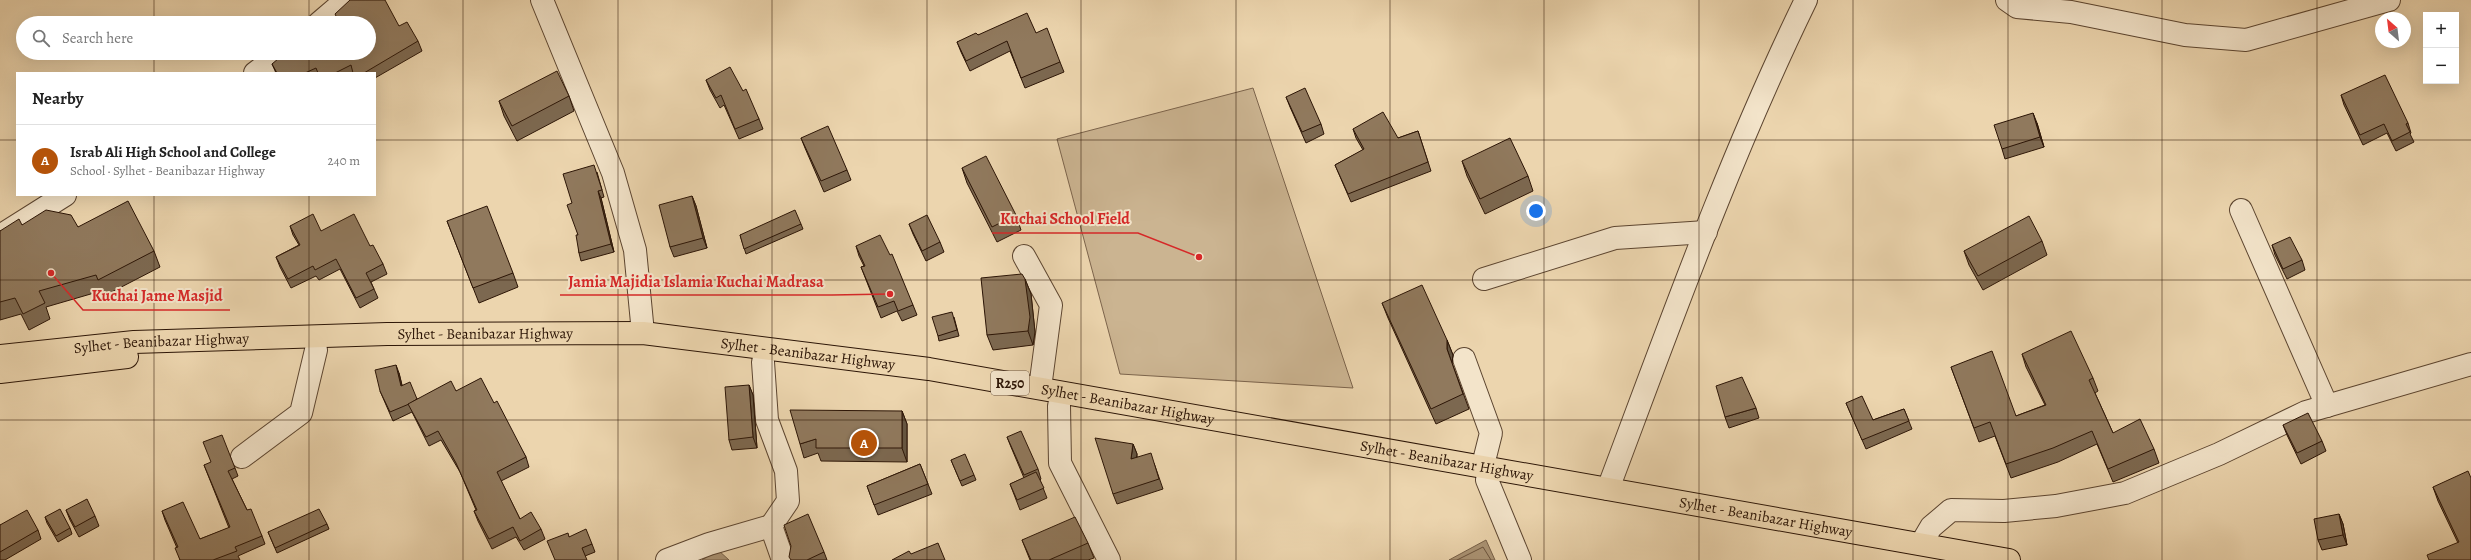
<!DOCTYPE html>
<html lang="en">
<head>
<meta charset="utf-8">
<style>
  :root { --surface:#fff; --page:#f2f2f2; --text:#222; --muted:#767676; --line:#e0e0e0; --accent:#b45309 }
  body { margin:0; font-family:Alegreya,serif; background:var(--page); color:var(--text) }
  .controls { position:absolute; right:12px; top:12px; display:grid; overflow:hidden; border-radius:0px; box-shadow:0 4px 16px #0002 }
  .controls button { width:36px; height:36px; display:grid; place-items:center; padding:0; border:0; border-bottom:1px solid var(--line); background:var(--surface); color:var(--text); font:20px sans-serif }
  .compass { position:absolute; left:2375px; top:12px; width:36px; height:36px; border-radius:50%; background:var(--surface); box-shadow:0 4px 16px #0002; rotate:332deg }
  .you { position:absolute; left:1536px; top:211px; width:14px; height:14px; margin:-10px; border:3px solid #fff; border-radius:50%; background:#1a73e8; box-shadow:0 0 0 6px #1a73e833 }
  .badge { display:grid; place-items:center; width:26px; height:26px; border-radius:50%; background:var(--accent); color:#fff; font-size:13px; font-weight:700 }
  .pin { position:absolute; translate:-50% -50%; border:2px solid #fff; box-shadow:0 1px 4px #0006 }
  .list { margin:0; padding:0; list-style:none }
  h2 { display:flex; justify-content:space-between; align-items:center; height:52px; margin:0; padding:0 16px; font-size:17px }
  h2 small { font-size:13px; font-weight:400; color:var(--muted) }
  .list li { display:grid; grid-template-columns:26px 1fr auto; gap:12px; align-items:center; box-sizing:border-box; height:72px; padding:0 16px; border-top:1px solid var(--line) }
  .list b { display:block; font-size:15px; white-space:nowrap }
  .list p { margin:0; font-size:13px; white-space:nowrap; color:var(--muted) }
  .list em { font-size:13px; font-style:normal; color:var(--muted) }
  .icon { flex:none; width:22px; height:22px; fill:none; stroke:currentColor; stroke-width:2; stroke-linecap:round; stroke-linejoin:round }
  .map { position:relative; flex:none; width:2471px; height:560px; overflow:hidden }
  .search { position:absolute; background:var(--surface); box-shadow:0 4px 16px #0002; left:16px; top:16px; width:360px; height:44px; display:flex; align-items:center; gap:10px; box-sizing:border-box; padding:0 14px; border-radius:22px; color:var(--muted); font-size:15px }
  .panel { position:absolute; background:var(--surface); box-shadow:0 4px 16px #0002; left:16px; top:72px; width:360px; height:124px; border-radius:0px }
  .map>svg:first-child { display:block }
  .green { fill:#cbb491; stroke:#7c644c }
  .water { fill:#ab9475; stroke:#786149 }
  .lines { fill:none; stroke-linecap:round; stroke-linejoin:round }
  .shore { stroke:#6c543e; stroke-width:1 }
  .minor-casing { stroke:#5c4530; stroke-width:24 }
  .major-casing { stroke:#2c1506; stroke-width:24 }
  .minor { stroke:#f3e4ca; stroke-width:22 }
  .major { stroke:#ecd5ae; stroke-width:22 }
  .wall { fill:#7c6850; stroke:#2c1506 }
  .shaded-wall { fill:#655541; stroke:#2c1506 }
  .building { fill:#90795d; stroke:#2c1506 }
  .grid { fill:none; stroke:#2c1506; stroke-width:1; stroke-opacity:0.55 }
  .labels { text-anchor:middle; stroke-width:4; stroke-linejoin:round; paint-order:stroke }
  .shield { fill:#f3e4ca; stroke:#685341; stroke-width:1 }
  .shield-label { font-size:14px; font-weight:bold; fill:#2c1506 }
  .street-label { font-size:15px; fill:#2c1506; stroke:#f3e4ca }
  .leader { fill:none; stroke:#d62828; stroke-width:1.5 }
  .callout-dot { fill:#d62828; stroke:#f3e4ca; stroke-width:1.5 }
  .callout-label { font-size:16px; text-anchor:middle; font-weight:bold; fill:#d62828; stroke:#f3e4ca; stroke-width:4; stroke-linejoin:round; paint-order:stroke }
</style>
</head>
<body>
<div class="map">
<svg width="2471" height="560" viewBox="0 0 2471 560">
  <rect width="100%" height="100%" fill="#ecd5ae"/>
  <filter id="stains"><feTurbulence type="fractalNoise" baseFrequency=".005" numOctaves="4"/><feColorMatrix values="0 0 0 0 .2 0 0 0 0 .09 0 0 0 0 .02 0 0 0 .5 -.17"/></filter>
  <radialGradient id="worn" r=".72"><stop offset=".6" stop-color="#630" stop-opacity="0"/><stop offset="1" stop-color="#630" stop-opacity=".3"/></radialGradient>
  <path class="green" d="M1253,88L1353,388L1120,374L1057,139Z"/>
  <g class="water">
    <path d="M1486,540L1495,560H1449Z"/>
    <path d="M718,550L729,560H702Z"/>
  </g>
  <g class="lines">
    <path class="shore" d="M1457,560L1483,547L1491,560"/>
    <defs>
      <g id="minor">
        <path d="M542,0L613,173L635,250L643,333"/>
        <path d="M2007,0L2017,7L2071,12L2185,35L2246,40L2389,0"/>
        <path d="M319,23L346,0"/>
        <path d="M255,73L282,53"/>
        <path d="M2241,210L2327,406"/>
        <path d="M0,236L65,195"/>
        <path d="M1024,256L1051,305L1040,388"/>
        <path d="M1484,279L1615,238L1706,232"/>
        <path d="M1464,359L1491,433L1483,465"/>
        <path d="M763,362L767,420L786,471L788,501L771,526L783,560"/>
        <path d="M1059,406L1060,463L1109,560"/>
        <path d="M242,457L301,413L316,350"/>
        <path d="M1487,480L1520,560"/>
        <path d="M1608,489C1670,324 1729,158 1806,0"/>
        <path d="M1921,544L1931,527L1951,510L2004,511L2056,506L2125,493L2219,454L2306,412L2471,364"/>
        <path d="M667,560L709,544L771,526"/>
      </g>
      <g id="major">
        <path id="s1" d="M0,356L134,342L387,334L643,333L929,369L2009,560"/>
        <path d="M0,372L127,357"/>
      </g>
    </defs>
    <use href="#minor" class="minor-casing"/>
    <use href="#major" class="major-casing"/>
    <use href="#minor" class="minor"/>
    <use href="#major" class="major"/>
  </g>
  <g class="wall">
    <path d="M399,26L418,41L422,51L375,78V73H276L272,64Z"/>
    <path d="M1036,33L1060,62L1064,72L1025,88L1010,51L970,71L961,52L957,42L978,35Z"/>
    <path d="M706,80L743,91L759,119L763,129L739,139L724,105L720,108L710,90Z"/>
    <path d="M2341,95L2408,123L2411,133L2410,134L2414,142L2396,151L2387,133L2363,145L2344,105Z"/>
    <path d="M569,96L574,111L517,141L504,116L499,101Z"/>
    <path d="M1286,97L1321,124L1324,134L1306,143L1290,107Z"/>
    <path d="M2037,123L2044,147L2005,159L2002,149Z"/>
    <path d="M1353,129L1398,138L1418,131L1431,171L1351,202L1335,165L1363,150L1356,138Z"/>
    <path d="M801,138L847,170L851,180L824,192L805,148Z"/>
    <path d="M1462,161L1528,176L1533,191L1485,214L1467,176Z"/>
    <path d="M962,168L1016,215L1021,230L997,242L967,183Z"/>
    <path d="M597,172L604,197L601,198L614,252L581,261L579,253L578,235L572,203Z"/>
    <path d="M692,196L696,206L707,248L674,257L670,247Z"/>
    <path d="M447,221L513,273L518,287L479,303Z"/>
    <path d="M801,224L803,229L746,254L740,235Z"/>
    <path d="M909,224L940,242L944,252L926,261L913,234Z"/>
    <path d="M22,225L78,227L154,251L160,267L104,296L101,291L46,307L50,319L29,330L21,314L0,320V231Z"/>
    <path d="M290,226L321,231L370,246L383,264L387,274L371,282L374,289L378,298L360,308L340,269L319,280L316,276L291,288L280,267L276,257L299,245L293,235Z"/>
    <path d="M2042,241L2047,255L1983,290L1969,265L1964,251Z"/>
    <path d="M2272,245L2302,260L2305,270L2287,279L2275,255Z"/>
    <path d="M856,246L913,305L917,315L902,321L897,311L881,318L861,267L864,266L859,256Z"/>
    <path d="M1025,279L1031,294L1035,332L1033,345L993,350L987,335Z"/>
    <path d="M1382,303L1447,340L1453,355L1452,363L1469,409L1436,424L1388,318Z"/>
    <path d="M954,317L959,336L939,341L938,336Z"/>
    <path d="M2022,354L2093,378L2098,391L2095,393L2113,433L2154,449L2159,463L2113,482L2097,444L2058,462L2011,478L1995,436L1979,442L1951,367L2016,416L2045,405L2026,367Z"/>
    <path d="M399,373L402,385L417,399L456,391L494,403L526,457L529,467L501,481L520,519L541,529L545,539L524,550L516,537L492,549L478,521L474,511L476,510L460,472L441,440L429,446L412,412L393,421L380,391Z"/>
    <path d="M749,385L753,395L757,448L732,450L729,440Z"/>
    <path d="M1846,403L1873,420L1904,409L1912,429L1866,449Z"/>
    <path d="M1756,408L1759,418L1729,428L1725,417Z"/>
    <path d="M902,411L907,424V462L821,461L818,453L804,458L800,444Z"/>
    <path d="M2283,425L2322,441L2326,451L2301,464L2287,435Z"/>
    <path d="M1007,437L1038,469L1041,479L1040,480L1047,498L1020,510L1010,484L1024,478L1011,447Z"/>
    <path d="M1133,444L1137,454V457L1154,463L1163,489L1117,504L1113,494Z"/>
    <path d="M951,460L974,475L976,480L962,486Z"/>
    <path d="M920,464L932,494L878,515L867,486Z"/>
    <path d="M204,465L235,468L238,476L232,479L247,510L262,536L265,544L238,556L240,560H180L177,548L165,520L162,511L200,539L229,528Z"/>
    <path d="M2433,487L2471,560L2458,543L2438,501Z"/>
    <path d="M66,510L95,516L99,526L79,537L70,520Z"/>
    <path d="M2339,514L2343,524L2347,545L2322,550L2318,540Z"/>
    <path d="M45,517L70,528L72,534L58,542L47,523Z"/>
    <path d="M327,524L329,529L277,553L268,532Z"/>
    <path d="M0,525L38,530L41,539L5,560H0Z"/>
    <path d="M569,537L592,544L595,552L585,556L555,560Z"/>
    <path d="M1022,540L1088,543L1094,558L1088,560H1030Z"/>
    <path d="M824,552L827,560H791Z"/>
  </g>
  <g class="shaded-wall">
    <path d="M2033,113L2037,123L2044,147L2040,137Z"/>
    <path d="M598,191L601,198L614,252L611,244Z"/>
    <path d="M692,196L696,206L707,248L703,238Z"/>
    <path d="M1025,279L1031,294L1035,332L1033,345L1028,331Z"/>
    <path d="M1447,340L1453,355L1452,363L1447,349Z"/>
    <path d="M396,365L399,373L404,394L401,386Z"/>
    <path d="M749,385L753,395L757,448L753,437Z"/>
    <path d="M902,411L907,424V462L902,448Z"/>
    <path d="M1133,444L1137,454L1135,469L1131,459Z"/>
    <path d="M2339,514L2343,524L2347,545L2343,535Z"/>
  </g>
  <g class="building">
    <path d="M350,0H385L399,26L407,22L418,41L364,73H353L351,65L335,73H318L316,68L305,73H277L272,64L285,53H369V23H323L336,16L335,14Z"/>
    <path d="M1027,13L1036,33L1047,28L1060,62L1021,78L1007,41L966,61L957,42L976,33L978,35Z"/>
    <path d="M730,67L743,91L746,89L759,119L735,129L721,95L716,98L706,80Z"/>
    <path d="M557,71L569,96L512,126L499,101Z"/>
    <path d="M2385,75L2408,123L2406,124L2410,132L2392,141L2384,124L2360,135L2341,95Z"/>
    <path d="M1305,88L1321,124L1302,132L1286,97Z"/>
    <path d="M1383,112L1398,138L1418,131L1428,162L1348,194L1335,165L1364,149L1353,129Z"/>
    <path d="M2033,113L2040,137L2002,149L1994,125Z"/>
    <path d="M828,126L847,170L821,181L801,138Z"/>
    <path d="M1510,138L1528,176L1480,199L1462,161Z"/>
    <path d="M986,156L1016,215L992,227L962,168Z"/>
    <path d="M594,165L602,190L598,191L611,244L579,253L576,235H578L567,205L572,203L563,174Z"/>
    <path d="M692,196L703,238L670,247L659,205Z"/>
    <path d="M128,201L154,251L98,280L96,275L39,291L45,303L23,314L15,298L0,302V231L19,219L22,225L46,210L71,215L78,227Z"/>
    <path d="M487,206L513,273L473,288L447,221Z"/>
    <path d="M795,210L801,224L744,249L740,235Z"/>
    <path d="M313,214L321,231L354,214L370,246L373,245L383,264L366,273L374,289L356,298L336,259L315,270L313,266L288,279L276,257L300,245L290,226Z"/>
    <path d="M927,215L940,242L922,251L909,224Z"/>
    <path d="M2029,216L2042,241L1978,276L1964,251Z"/>
    <path d="M880,235L890,255L892,254L913,305L898,311L894,301L878,307L861,267L865,266L856,246Z"/>
    <path d="M2290,237L2302,260L2283,269L2272,245Z"/>
    <path d="M1022,274L1025,279L1030,317L1028,331L987,335L981,278Z"/>
    <path d="M1422,285L1447,340V349L1463,394L1431,409L1382,303Z"/>
    <path d="M952,312L957,330L938,336L932,317Z"/>
    <path d="M2071,331L2093,378L2089,380L2113,433L2140,419L2154,449L2108,469L2092,431L2053,448L2006,464L1990,422L1974,428L1951,367L1992,351L2016,416L2046,405L2022,354Z"/>
    <path d="M396,365L401,386L410,382L417,399L409,404L390,412L380,391L375,370Z"/>
    <path d="M1742,377L1756,408L1725,417L1716,386Z"/>
    <path d="M481,378L494,403L497,401L526,457L497,472L520,519L531,512L541,529L520,541L513,527L489,539L474,511L477,510L456,463L438,431L426,437L408,404L451,381L456,391Z"/>
    <path d="M749,385L753,437L729,440L725,387Z"/>
    <path d="M1862,396L1873,420L1904,409L1909,421L1862,440L1846,403Z"/>
    <path d="M790,410L902,411V448H816V439L800,444Z"/>
    <path d="M2308,413L2322,441L2297,453L2283,425Z"/>
    <path d="M1021,431L1038,469L1024,475L1007,437Z"/>
    <path d="M222,435L235,468L228,471L247,510L251,509L262,536L235,547L237,551L213,560H180L175,548L178,547L162,511L183,502L200,539L230,527L204,465L211,462L203,442Z"/>
    <path d="M1095,438L1133,444L1131,459L1151,453L1159,479L1113,494Z"/>
    <path d="M965,454L974,475L960,481L951,460Z"/>
    <path d="M920,464L928,484L874,505L867,486Z"/>
    <path d="M2468,471L2471,478V560H2429L2427,555L2459,542L2433,487Z"/>
    <path d="M1036,472L1044,488L1017,500L1010,484Z"/>
    <path d="M87,499L95,516L75,527L66,510Z"/>
    <path d="M60,509L70,528L56,536L45,517Z"/>
    <path d="M319,509L327,524L275,548L268,532Z"/>
    <path d="M27,510L38,530L0,552V525Z"/>
    <path d="M808,514L824,552L807,560H791L789,557L791,546L784,525Z"/>
    <path d="M2339,514L2343,535L2318,540L2314,519Z"/>
    <path d="M1075,517L1088,543L1049,560H1031L1022,540Z"/>
    <path d="M586,529L592,544L582,548L587,560H555L547,541L568,533L569,537Z"/>
    <path d="M938,543L945,560H892L909,551L911,554Z"/>
  </g>
  <path class="grid" d="M154,0V23M309,0V23M463,0V560M618,0V560M772,0V560M927,0V560M1081,0V560M1236,0V560M1390,0V560M1544,0V560M1699,0V560M1853,0V560M2008,0V560M2162,0V560M2317,0V560M154,53V73M309,53V73M0,140H17M375,140H2471M154,195V560M309,195V560M0,280H2471M0,420H2471"/>
  <g class="labels">
    <rect class="shield" x="991" y="371" width="38" height="24" rx="3"/>
    <g class="shield-label">
      <text x="1010" y="388">R250</text>
    </g>
    <g class="street-label">
      <text dy="5" stroke="none"><textPath href="#s1" startOffset="486">Sylhet - Beanibazar Highway</textPath></text>
      <text dy="5" stroke="none"><textPath href="#s1" startOffset="162">Sylhet - Beanibazar Highway</textPath></text>
      <text dy="5" stroke="none"><textPath href="#s1" startOffset="810">Sylhet - Beanibazar Highway</textPath></text>
      <text dy="5" stroke="none"><textPath href="#s1" startOffset="1134">Sylhet - Beanibazar Highway</textPath></text>
      <text dy="5" stroke="none"><textPath href="#s1" startOffset="1458">Sylhet - Beanibazar Highway</textPath></text>
      <text dy="5" stroke="none"><textPath href="#s1" startOffset="1782">Sylhet - Beanibazar Highway</textPath></text>
    </g>
  </g>
  <path class="leader" d="M1199 257L1138 233H992M890 294L832 295H560M51 273L83 310H230"/>
  <g class="callout-dot">
    <circle cx="1199" cy="257" r="4"/>
    <circle cx="890" cy="294" r="4"/>
    <circle cx="51" cy="273" r="4"/>
  </g>
  <g class="callout-label">
    <text x="1065" y="224">Kuchai School Field</text>
    <text x="696" y="287">Jamia Majidia Islamia Kuchai Madrasa</text>
    <text x="157" y="301">Kuchai Jame Masjid</text>
  </g>
  <rect width="100%" height="100%" filter="url(#stains)"/>
  <rect width="100%" height="100%" fill="url(#worn)"/>
</svg>
<div class="controls">
<button>+</button>
<button>−</button>
</div>
<svg class="compass" viewBox="-18 -18 36 36"><path d="M0-13l5 13h-10z" fill="#e53935"/><path d="M0 13l5-13h-10z" fill="#767676"/></svg>
<div class="you"></div>
<div class="pin badge" style="left:864px;top:443px">A</div>
<div class="search"><svg class="icon" aria-label="search" viewBox="0 0 24 24"><circle cx="10" cy="10" r="6"/><path d="M15 15l6 6"/></svg>Search here</div>
<section class="panel">
<h2>Nearby<small></small></h2>
<ul class="list">
<li><span class="badge">A</span><div><b>Israb Ali High School and College</b><p>School · Sylhet - Beanibazar Highway</p></div><em>240 m</em></li>
</ul>
</section>
</div>
</body>
</html>
